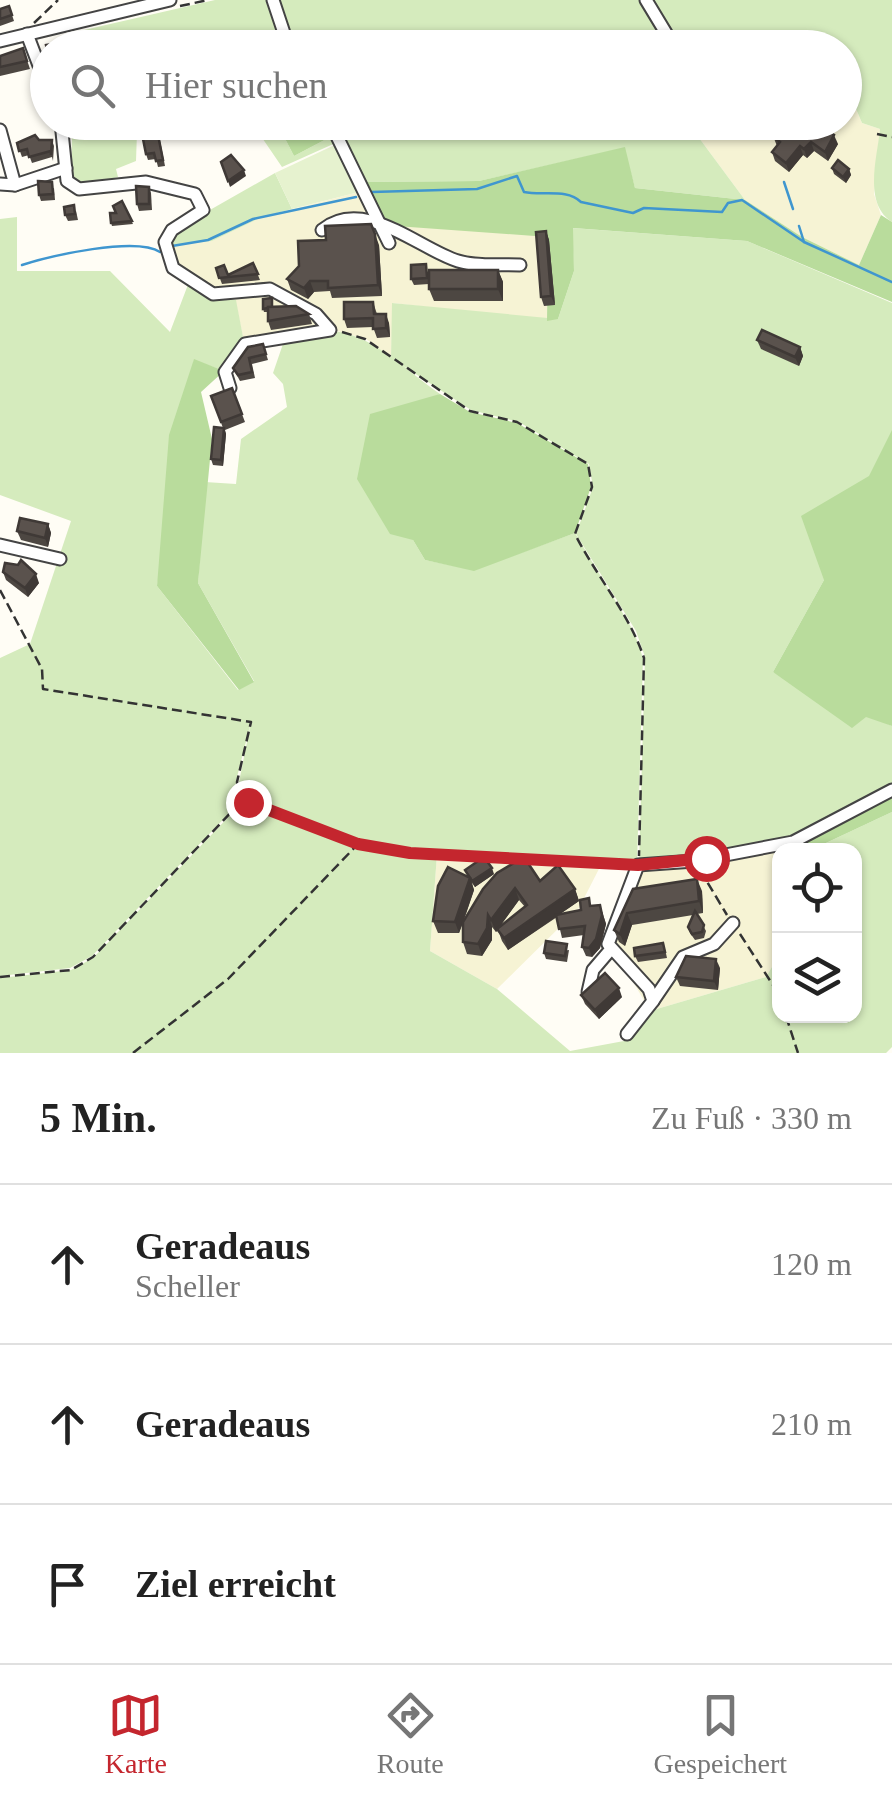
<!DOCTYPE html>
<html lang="de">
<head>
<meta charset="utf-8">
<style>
  :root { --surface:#fff; --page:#f2f2f2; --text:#222; --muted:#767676; --line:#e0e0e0; --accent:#c4262e }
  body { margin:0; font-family:Georgia,serif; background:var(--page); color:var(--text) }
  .controls { position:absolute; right:30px; bottom:30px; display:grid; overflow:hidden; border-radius:20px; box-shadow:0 2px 8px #0004 }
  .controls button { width:90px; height:90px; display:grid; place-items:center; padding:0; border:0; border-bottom:2px solid var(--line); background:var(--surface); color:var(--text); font:50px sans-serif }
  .stop { position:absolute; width:30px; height:30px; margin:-22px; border:8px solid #c4262e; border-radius:50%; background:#fff }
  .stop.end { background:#c4262e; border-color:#fff; box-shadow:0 2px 10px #0008 }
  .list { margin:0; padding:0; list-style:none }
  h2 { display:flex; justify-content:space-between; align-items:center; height:130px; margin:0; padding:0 40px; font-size:42px }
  h2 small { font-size:32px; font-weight:400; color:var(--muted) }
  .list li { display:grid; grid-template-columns:65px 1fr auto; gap:30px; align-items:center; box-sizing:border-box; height:160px; padding:0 40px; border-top:2px solid var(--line) }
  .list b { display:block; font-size:38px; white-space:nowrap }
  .list p { margin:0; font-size:32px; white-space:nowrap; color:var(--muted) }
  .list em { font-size:32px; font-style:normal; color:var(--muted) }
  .icon { flex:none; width:55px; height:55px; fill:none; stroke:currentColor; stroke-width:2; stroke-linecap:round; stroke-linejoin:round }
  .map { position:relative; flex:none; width:892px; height:1053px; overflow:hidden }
  .search { position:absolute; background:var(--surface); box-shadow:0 2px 8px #0004; left:30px; right:30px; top:30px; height:110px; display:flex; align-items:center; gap:25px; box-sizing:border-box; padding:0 35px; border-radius:55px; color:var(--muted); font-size:38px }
  .sheet { height:610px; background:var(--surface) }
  nav { display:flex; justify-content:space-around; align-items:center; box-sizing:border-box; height:140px; border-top:2px solid var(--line); background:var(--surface); font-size:28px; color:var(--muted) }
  nav a { display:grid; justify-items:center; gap:5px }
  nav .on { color:var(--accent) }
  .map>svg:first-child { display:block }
  .farmland { fill:#f6f3d4 }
  .green { fill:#d5ebbd }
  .forest { fill:#b9dc9c }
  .pitch { fill:#e6f2cf }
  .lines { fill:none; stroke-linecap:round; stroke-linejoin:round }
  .stream { stroke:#3f96cf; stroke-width:2.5 }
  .minor-casing { stroke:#444; stroke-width:15 }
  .path { stroke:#333; stroke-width:2.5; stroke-dasharray:10 5; stroke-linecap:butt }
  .minor { stroke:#fff; stroke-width:11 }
  .wall { fill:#4d4742; fill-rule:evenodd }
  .shaded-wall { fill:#3f3936 }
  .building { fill:#5a524d; stroke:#3f3936; stroke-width:2.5 }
  .route { stroke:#c4262e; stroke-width:12 }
</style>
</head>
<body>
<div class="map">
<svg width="892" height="1053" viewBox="0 0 892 1053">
  <rect width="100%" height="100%" fill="#fffdf5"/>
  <g class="farmland">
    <path d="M845,83L862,123L880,129L874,194L881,215L859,265L802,237L745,200L688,123L844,122Z"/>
    <path d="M359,192L548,237L547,321L393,303L391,358L366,339L330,329L244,342L235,298L214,293L174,267L167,246L212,241L262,217Z"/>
    <path d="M794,844L797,850L780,851L779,955L766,977L650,1011L609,940L639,867Z"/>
    <path d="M437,854L602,863L579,908L497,989L430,951Z"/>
  </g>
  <g class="green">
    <path d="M215,0H272L288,47H87L84,30Z"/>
    <path d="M274,0H644L673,47H291Z"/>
    <path d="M648,0H892V222C863,203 877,159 880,129L862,123L845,83L844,48L788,47L776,42L772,47H676Z"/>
    <path d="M101,123H178L137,132L136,161L116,169L118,177L85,185L71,177L72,135L103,137Z"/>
    <path d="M252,123H277L294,156L336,134L340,141L282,167Z"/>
    <path d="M332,123H688L745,200L635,188L624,148L479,181L364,182L346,139Z"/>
    <path d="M275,173L292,209L262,217L212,241L167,246L173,231Z"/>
    <path d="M17,217V271H110L170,332L189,282L212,295L236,300L244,342L224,371L194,360L157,586L238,690L254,681L198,583L205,482L236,484L241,439L287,407L283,384L273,373L284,341C299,338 316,331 331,331C370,332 409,373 440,394L430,399L413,540L425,560L474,570L575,533L634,632L643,658L637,864L410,852L359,843L258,803L241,802L239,782L251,722L236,781L239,803L92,956L70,968L0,976V658L30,644L71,521L0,495V219Z"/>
    <path d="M572,228L747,241L892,303V521L824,580L773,672L892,726V789L792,840L639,864L645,657L636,631L576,534L593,487L589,464L519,422L471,410L391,358L392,303L558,319L574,271Z"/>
    <path d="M248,803L356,845L437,854L430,951L497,989L570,1051L624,1041L650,1011L766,977L779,955L780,1016H854V851L811,850L892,812V1047L886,1053H0V978L71,970L93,958L241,804Z"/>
  </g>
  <g class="forest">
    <path d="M277,123H329L336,134L294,156Z"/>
    <path d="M625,147L635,188L745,200L802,237L859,265L881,215L892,222V302L747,241L573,228L574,271L558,319L547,321L548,237L382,225L364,182L479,181Z"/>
    <path d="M194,359L224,371L201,392L212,439L198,583L254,682L239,690L157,586L169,435Z"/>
    <path d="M440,394L470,412L517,423L588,464L591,487L575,533L474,571L425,560L413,540L390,534L357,479L370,414Z"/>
    <path d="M892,430V726L866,717L852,728L773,672L824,580L801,516L869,476Z"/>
    <path d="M892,792V812L811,850H797L794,844Z"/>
  </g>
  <path class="pitch" d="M341,142L359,192L292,209L275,173Z"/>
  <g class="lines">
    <g class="stream">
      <path d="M784,182L793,209"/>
      <path d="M372,192L477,189L517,176L524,192C543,196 567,188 581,202L633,213L644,208L722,212L728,203L742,200L804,242"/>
      <path d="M799,226L804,242L892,282"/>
      <path d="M172,246L208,240L253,219L356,197"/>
      <path d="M22,265C50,256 136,236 160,252"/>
    </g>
    <defs>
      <g id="minor">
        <path d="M273,0L289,48"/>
        <path d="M646,0L675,48"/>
        <path d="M27,34L48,89"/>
        <path d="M0,41L170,0"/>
        <path d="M61,122L67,181L79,189L146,182L195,194L203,210L172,230L165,242L173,268L213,294L270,289L316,314L330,330L245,344L225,372L230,388"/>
        <path d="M330,122L389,243"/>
        <path d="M0,130L15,185"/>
        <path d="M0,184L15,185L66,168"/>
        <path d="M322,230C364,196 419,249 458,261C477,267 501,264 520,265"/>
        <path d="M0,545L60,559"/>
        <path d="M588,992L593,970L611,949"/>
        <path d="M653,1001L683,957L714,944L733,923"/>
        <path d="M627,1034L653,1001L649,989L608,944L638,865L694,861L793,842L892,790"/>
      </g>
    </defs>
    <use href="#minor" class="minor-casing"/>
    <g class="path">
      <path d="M180,6L208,0"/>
      <path d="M34,23L58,0"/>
      <path d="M877,134L892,137"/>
      <path d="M342,332L365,339L470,411L517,422L588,464L592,487L575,534C596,576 629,613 644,658L639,856"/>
      <path d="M0,590L42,669L43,689L251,722L237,782L240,803"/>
      <path d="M700,870L727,915"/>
      <path d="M740,934L780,996"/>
      <path d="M0,977L71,970L93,957L240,803C274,798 327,838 362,845C449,863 541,854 630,864"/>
      <path d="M786,1016L798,1053"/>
      <path d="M133,1053L228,979L358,844"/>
    </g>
    <use href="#minor" class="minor"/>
  </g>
  <g class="wall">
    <path d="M9,6L14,21L0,26V9Z"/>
    <path d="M23,48L30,69L0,76V56Z"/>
    <path d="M732,122H756L764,132L754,140L734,127Z"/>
    <path d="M162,127L165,138L160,140L165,166L158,167L156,159L148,160L146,154Z"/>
    <path d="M773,136L838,144L828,161L814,151L807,158L803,155L789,172L775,161L772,152L777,146Z"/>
    <path d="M39,140H52L54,146L53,161L52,157L32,163L29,155L22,157L17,143Z"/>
    <path d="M832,168L849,169L851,175L846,183L834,174Z"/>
    <path d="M149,187L151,193L152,210L139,211L137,204Z"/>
    <path d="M54,188L55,200L41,201L39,195Z"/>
    <path d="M122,201L133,224L112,226L111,223Z"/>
    <path d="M76,211L78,220L68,221L65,215Z"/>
    <path d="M546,231L549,240L555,305L544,306L541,297Z"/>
    <path d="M379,245L382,296L332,298L330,291L314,292L308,299L291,290L287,279Z"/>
    <path d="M253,263L260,280L222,284L216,268L228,275Z"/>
    <path d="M498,270L503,282V301H434L429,289Z"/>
    <path d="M429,271V284L414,285L411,279Z"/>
    <path d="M272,298L273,307L309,314L312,324L271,330L268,321V312H264L263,309Z"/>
    <path d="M373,302L377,314L389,323L390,337L377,338L373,327L347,328L344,319Z"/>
    <path d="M757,340L800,347L803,356L799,366L761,349Z"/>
    <path d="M263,344L268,360L252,364L255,378L240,381L233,368Z"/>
    <path d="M232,388L245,422L225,430L226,434L223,466L213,465L211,459L223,428L211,396Z"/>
    <path d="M48,524L51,533L48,547L21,540L17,531Z"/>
    <path d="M3,572L39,583L28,597L6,580Z"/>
    <path d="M465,870L494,874L475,887L472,883L474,890L464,920L483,889L540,881L575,889L579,901L560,914L600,905L606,924L600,948L592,957L586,956L582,947L584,935L562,938L557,917L508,950L502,941L498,930L496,932L492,927V940L482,956L467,954L463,942V923L459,933H438L433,921L468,877ZM519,900L525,907L500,926Z"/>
    <path d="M633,889L702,891L703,913L697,914L706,931L704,938L695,940L690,933L688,927L693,915L632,925L625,946L619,942L614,930Z"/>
    <path d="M665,949L667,958L638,962L635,956Z"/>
    <path d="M569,950L567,962L546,959L544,953Z"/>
    <path d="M720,968L718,990L680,986L676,977Z"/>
    <path d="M581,995L622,997L599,1019L585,1004Z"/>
  </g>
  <g class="shaded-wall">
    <path d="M762,126L764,132L754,140L751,134Z"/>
    <path d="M834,135L838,144L828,161L825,152Z"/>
    <path d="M811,142L814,151L807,158L804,149Z"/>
    <path d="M800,146L803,155L789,172L786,163Z"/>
    <path d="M849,169L851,175L846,183L843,177Z"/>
    <path d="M244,170L246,176L230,187L228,181Z"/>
    <path d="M546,231L549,240L555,305L551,296Z"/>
    <path d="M375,234L379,245L382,296L378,285Z"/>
    <path d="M498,270L503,282V301L498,289Z"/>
    <path d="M310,281L314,292L308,299L304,288Z"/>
    <path d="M386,314L389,323L390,337L386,328Z"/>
    <path d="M800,347L803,356L799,366L795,357Z"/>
    <path d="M224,428L226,434L223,466L221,460Z"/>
    <path d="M48,524L51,533L48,547L45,538Z"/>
    <path d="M36,574L39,583L28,597L25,588Z"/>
    <path d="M492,868L494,874L475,887L472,881Z"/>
    <path d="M470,878L474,890L459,933L455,922Z"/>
    <path d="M697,879L702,891L703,913L699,901Z"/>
    <path d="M515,888L519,900L496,932L491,920Z"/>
    <path d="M575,889L579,901L508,950L504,938Z"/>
    <path d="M600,905L606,924L600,948L592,957L589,948Z"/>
    <path d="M627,913L632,925L625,946L620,934Z"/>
    <path d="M488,915L492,927V940L482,956L478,944Z"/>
    <path d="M716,959L720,968L718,990L714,981Z"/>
    <path d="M619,988L622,997L599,1019L595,1010Z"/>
  </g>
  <g class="building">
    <path d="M9,6L12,15L0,19V9Z"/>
    <path d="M65,42L66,48H48V56L46,45Z"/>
    <path d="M23,48L27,61L0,67V56Z"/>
    <path d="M734,122H756L762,126L751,134Z"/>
    <path d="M785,122H816L834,135L825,152L811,142L804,149L800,146L786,163L772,152L780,142L773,136Z"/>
    <path d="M162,127L164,135L155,136L153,129Z"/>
    <path d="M35,135L39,140H52L51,155V151L29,157L27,149L19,151L17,143Z"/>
    <path d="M158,135L163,160L156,161L154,153L146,154L143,139Z"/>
    <path d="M231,155L244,170L228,181L221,162Z"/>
    <path d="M838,160L849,169L843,177L832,168Z"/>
    <path d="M38,181L52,182L53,194L39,195Z"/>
    <path d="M136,186L149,187V204H137Z"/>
    <path d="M122,201L132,221L111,223L110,213H116L113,206Z"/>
    <path d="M74,205L75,214L65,215L64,207Z"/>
    <path d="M371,224L375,234L378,285L328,288V281H310L304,288L287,279L299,266L298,241L326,240L325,226Z"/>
    <path d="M546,231L551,296L541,297L536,232Z"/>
    <path d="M253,263L258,274L219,278L216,268L224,265L228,275Z"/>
    <path d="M426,264L427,278L411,279V265Z"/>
    <rect x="429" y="270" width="69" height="19"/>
    <path d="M272,298V307L263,309V299Z"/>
    <path d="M344,302H373L374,314H386V328L373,329V318L344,319Z"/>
    <path d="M296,306L309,314L268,321V307Z"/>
    <path d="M762,330L800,347L795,357L757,340Z"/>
    <path d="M263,344L266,354L249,358L252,372L238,375L233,368L248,347Z"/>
    <path d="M232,388L242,414L221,422L211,396Z"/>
    <path d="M214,427L224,428L221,460L211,459Z"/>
    <path d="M20,518L48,524L45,538L17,531Z"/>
    <path d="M21,560L36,574L25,588L3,572L5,563L18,565Z"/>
    <path d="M484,857L492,868L472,881L465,870Z"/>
    <path d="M524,857L540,881L558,865L575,889L504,938L497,929L527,905L515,888L491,920L488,915L487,928L478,944L463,942V922L483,889L497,873Z"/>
    <path d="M448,867L470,878L455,922L433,921L438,886Z"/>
    <path d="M697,879L699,901L627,913L620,934L614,930L633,889Z"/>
    <path d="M589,898L590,906L600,905L602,915L596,939L589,948L582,947L585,926L559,929L556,915L581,910L580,900Z"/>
    <path d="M695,911L704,925L702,932L692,934L688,927Z"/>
    <path d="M546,941L567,944L565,956L544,953Z"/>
    <path d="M663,943L665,952L635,956L634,948Z"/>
    <path d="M686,956L716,959L714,981L676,977Z"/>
    <path d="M605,973L619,988L595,1010L581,995Z"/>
  </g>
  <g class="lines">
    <path class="route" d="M248,802L358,844L410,853L638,865L706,858"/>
  </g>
</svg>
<div class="controls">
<button><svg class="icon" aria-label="locate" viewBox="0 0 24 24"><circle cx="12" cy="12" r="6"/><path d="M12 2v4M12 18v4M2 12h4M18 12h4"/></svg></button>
<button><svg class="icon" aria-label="layers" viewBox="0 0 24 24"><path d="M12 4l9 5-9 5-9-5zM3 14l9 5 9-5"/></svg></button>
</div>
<div class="stop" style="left:706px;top:858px"></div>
<div class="stop end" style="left:248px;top:802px"></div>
<div class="search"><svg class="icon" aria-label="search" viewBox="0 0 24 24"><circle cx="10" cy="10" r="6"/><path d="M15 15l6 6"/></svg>Hier suchen</div>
</div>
<section class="sheet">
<h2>5 Min.<small>Zu Fuß · 330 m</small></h2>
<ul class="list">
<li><svg class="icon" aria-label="ahead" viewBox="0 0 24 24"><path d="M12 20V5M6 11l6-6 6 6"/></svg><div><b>Geradeaus</b><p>Scheller</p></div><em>120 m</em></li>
<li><svg class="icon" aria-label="ahead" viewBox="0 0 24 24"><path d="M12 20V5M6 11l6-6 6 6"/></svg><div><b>Geradeaus</b></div><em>210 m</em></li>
<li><svg class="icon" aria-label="arrive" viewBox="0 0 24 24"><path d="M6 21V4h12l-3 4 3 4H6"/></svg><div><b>Ziel erreicht</b></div></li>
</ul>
</section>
<nav>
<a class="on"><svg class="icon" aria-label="map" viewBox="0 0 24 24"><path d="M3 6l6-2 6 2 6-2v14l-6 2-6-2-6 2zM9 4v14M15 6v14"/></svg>Karte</a>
<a><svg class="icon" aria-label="directions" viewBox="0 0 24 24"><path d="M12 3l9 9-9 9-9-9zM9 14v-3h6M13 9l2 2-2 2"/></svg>Route</a>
<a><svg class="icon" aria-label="saved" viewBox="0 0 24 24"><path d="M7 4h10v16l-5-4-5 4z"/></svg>Gespeichert</a>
</nav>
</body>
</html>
